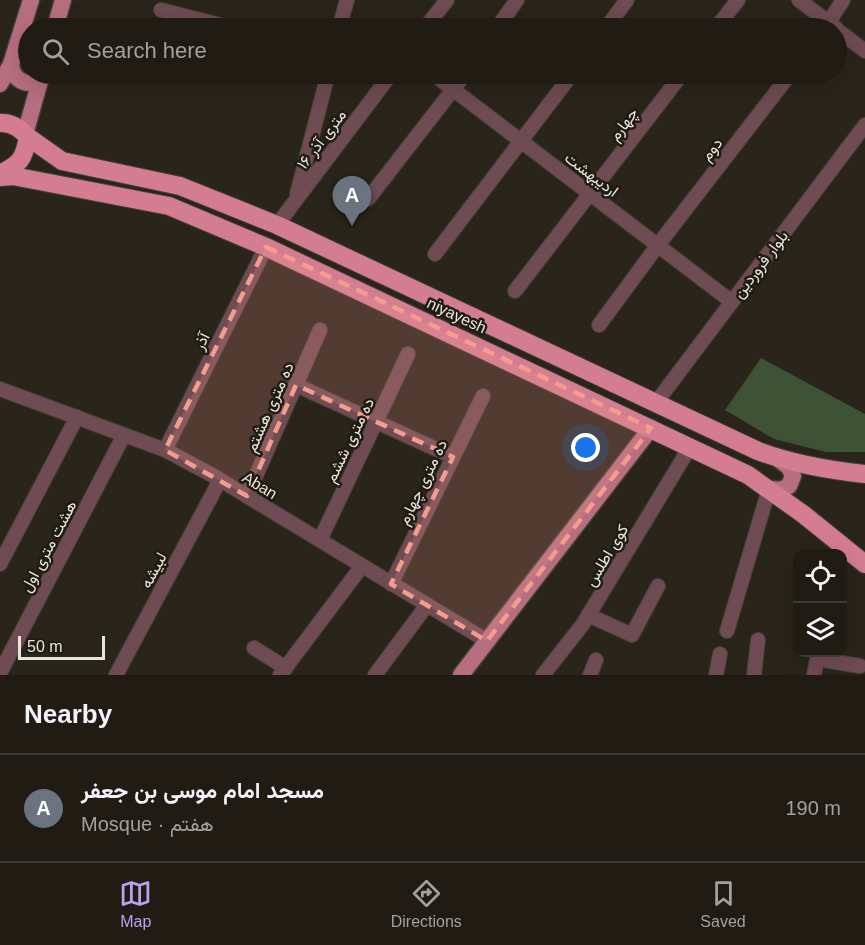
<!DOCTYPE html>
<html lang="en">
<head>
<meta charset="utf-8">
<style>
  :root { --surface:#201c14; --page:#2d2922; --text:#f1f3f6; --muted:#a2a1a0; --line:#3d3a34; --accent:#bca0f2 }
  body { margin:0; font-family:Arial,Vazirmatn,sans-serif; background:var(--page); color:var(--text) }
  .controls { position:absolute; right:18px; bottom:18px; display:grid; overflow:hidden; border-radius:12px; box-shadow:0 6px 24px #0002 }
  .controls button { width:54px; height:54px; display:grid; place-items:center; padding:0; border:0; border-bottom:2px solid var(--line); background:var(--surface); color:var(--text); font:30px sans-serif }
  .scale { position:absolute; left:18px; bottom:15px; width:87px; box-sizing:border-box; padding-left:6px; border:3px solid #e8e5df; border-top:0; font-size:16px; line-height:21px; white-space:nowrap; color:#e8e5df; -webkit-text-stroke:4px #201c12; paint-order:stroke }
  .you { position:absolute; left:586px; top:448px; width:21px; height:21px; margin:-15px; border:4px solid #fff; border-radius:50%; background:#1a73e8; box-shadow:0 0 0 9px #1a73e833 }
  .badge { display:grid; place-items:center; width:39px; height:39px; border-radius:50%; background:var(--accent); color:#fff; font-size:20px; font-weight:700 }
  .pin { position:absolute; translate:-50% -50px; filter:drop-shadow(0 2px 3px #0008) }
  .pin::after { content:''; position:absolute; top:32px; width:21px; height:18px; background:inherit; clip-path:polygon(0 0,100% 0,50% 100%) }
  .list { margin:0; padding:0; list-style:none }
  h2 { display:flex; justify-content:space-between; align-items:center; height:78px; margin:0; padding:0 24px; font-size:26px }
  h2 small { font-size:20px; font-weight:400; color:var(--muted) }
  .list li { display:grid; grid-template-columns:39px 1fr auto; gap:18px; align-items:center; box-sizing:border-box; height:108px; padding:0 24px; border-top:2px solid var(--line) }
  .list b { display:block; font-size:22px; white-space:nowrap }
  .list p { margin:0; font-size:20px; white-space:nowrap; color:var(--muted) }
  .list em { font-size:20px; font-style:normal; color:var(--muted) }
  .icon { flex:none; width:33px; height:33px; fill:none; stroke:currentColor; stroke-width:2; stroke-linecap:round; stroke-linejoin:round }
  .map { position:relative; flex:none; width:865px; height:675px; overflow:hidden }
  .search { position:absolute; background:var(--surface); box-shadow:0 6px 24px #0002; left:18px; right:18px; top:18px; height:66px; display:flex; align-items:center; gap:15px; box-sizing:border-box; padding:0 21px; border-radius:33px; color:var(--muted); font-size:22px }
  .sheet { height:186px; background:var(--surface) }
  nav { display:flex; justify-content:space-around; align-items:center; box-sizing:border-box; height:84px; border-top:2px solid var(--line); background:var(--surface); font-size:16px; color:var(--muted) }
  nav a { display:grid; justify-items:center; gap:3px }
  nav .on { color:var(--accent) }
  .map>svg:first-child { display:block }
  .forest { fill:#3e5236 }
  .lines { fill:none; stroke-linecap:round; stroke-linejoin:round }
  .minor-casing { stroke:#454036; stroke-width:16 }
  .major-casing { stroke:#454036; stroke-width:19 }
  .highway-casing { stroke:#454036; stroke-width:20 }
  .minor { stroke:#6f4b53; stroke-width:14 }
  .major { stroke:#b76e80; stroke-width:16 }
  .highway { stroke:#d47c92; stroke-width:18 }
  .marked { fill:#f49d8d; fill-opacity:0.2; stroke:#f49d8d; stroke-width:4.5; stroke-dasharray:12 8; stroke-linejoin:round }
  .labels { text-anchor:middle; stroke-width:5; stroke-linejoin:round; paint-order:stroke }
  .street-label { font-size:16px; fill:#e8e5df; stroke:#201c12 }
</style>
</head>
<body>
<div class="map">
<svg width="865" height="675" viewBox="0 0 865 675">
  <rect width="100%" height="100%" fill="#2a251b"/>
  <path class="forest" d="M761,358L865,414V452H826L774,439L725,410Z"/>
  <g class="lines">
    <defs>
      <g id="minor">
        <path d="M799,0L836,28"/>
        <path d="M161,10L232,28"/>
        <path d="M339,28L347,0"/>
        <path d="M425,28L447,0"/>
        <path d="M497,28L517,0"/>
        <path d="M606,28L627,0"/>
        <path d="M716,28L738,0"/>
        <path d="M825,28L843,0"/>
        <path d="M836,29L865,51"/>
        <path d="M433,74L732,302"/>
        <path d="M297,194L328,74"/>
        <path d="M368,199L465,74"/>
        <path d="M277,225L391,74"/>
        <path d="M435,254L572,74"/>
        <path d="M515,291L682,74"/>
        <path d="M599,325L658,245L790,74"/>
        <path d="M296,385L453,457"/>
        <path d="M0,389L165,450L212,475L487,641"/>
        <path d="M655,404L865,125"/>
        <path d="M165,450L266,247"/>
        <path d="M247,496L320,330"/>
        <path d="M320,540L408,354"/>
        <path d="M0,564L77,417"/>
        <path d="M391,584L483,396"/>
        <path d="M588,615L632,635L658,586"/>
        <path d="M727,631L769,489"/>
        <path d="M254,648L286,668"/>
        <path d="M0,673L124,435"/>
        <path d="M116,675L220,480"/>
        <path d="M280,675L362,566"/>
        <path d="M375,675L427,605"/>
        <path d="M543,675L583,624L690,447"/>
        <path d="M590,675L596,660"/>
        <path d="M716,675L720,654"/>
        <path d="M754,675L758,640"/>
        <path d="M814,675L817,659L860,666"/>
      </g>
      <g id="major">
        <path d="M55,28L63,0"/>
        <path d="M11,64C12,81 32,91 42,74"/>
        <path d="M0,84L11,64L31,0"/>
        <path d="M25,134L42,74"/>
        <path d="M769,489L781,490L789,486L793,476L789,467L777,458"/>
        <path d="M461,675L651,428"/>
      </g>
      <g id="highway">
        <path d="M0,123C12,122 21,129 28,137C24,159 20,164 0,174"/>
        <path d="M28,137L62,161L180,186L277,225L758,451C793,464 828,470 865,474"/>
        <path d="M0,177L13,176L169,206L266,247L748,475L803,514L865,564"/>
      </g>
    </defs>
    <use href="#minor" class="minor-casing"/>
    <use href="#major" class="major-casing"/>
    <use href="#highway" class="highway-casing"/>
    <use href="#minor" class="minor"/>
    <use href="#major" class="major"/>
    <use href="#highway" class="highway"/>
  </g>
  <path class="marked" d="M266,247L651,428L487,641L391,584L453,457L296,385L247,496L165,450Z"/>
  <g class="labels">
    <g class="street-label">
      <text transform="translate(623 124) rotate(-53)" y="6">چهارم</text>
      <text transform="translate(321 139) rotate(-53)" y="6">۱۶ متری آذر</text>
      <text transform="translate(711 149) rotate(-52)" y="6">دوم</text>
      <text transform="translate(592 174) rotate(37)" y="6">اردیبهشت</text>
      <text transform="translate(760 264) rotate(-53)" y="6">بلوار فروردین</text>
      <text transform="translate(457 315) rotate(25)" y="6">niyayesh</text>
      <text transform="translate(201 341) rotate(-64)" y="6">آذر</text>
      <text transform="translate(269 407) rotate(-66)" y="6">ده متری هشتم</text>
      <text transform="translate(349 440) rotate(-64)" y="6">ده متری ششم</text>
      <text transform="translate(422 482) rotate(-64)" y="6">ده متری چهارم</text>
      <text transform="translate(260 485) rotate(31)" y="6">Aban</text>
      <text transform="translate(48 546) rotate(-62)" y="6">هشت متری اول</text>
      <text transform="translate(606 555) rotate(-59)" y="6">کوی اطلس</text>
      <text transform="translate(153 570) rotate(-62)" y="6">لبیشه</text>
    </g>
  </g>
</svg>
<div class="controls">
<button><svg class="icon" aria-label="locate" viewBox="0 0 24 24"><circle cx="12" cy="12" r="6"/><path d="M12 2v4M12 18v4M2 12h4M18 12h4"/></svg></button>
<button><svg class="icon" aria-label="layers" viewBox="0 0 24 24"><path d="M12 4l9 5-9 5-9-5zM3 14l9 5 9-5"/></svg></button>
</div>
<div class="scale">50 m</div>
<div class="you"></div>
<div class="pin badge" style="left:352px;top:226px;background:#6b7280">A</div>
<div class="search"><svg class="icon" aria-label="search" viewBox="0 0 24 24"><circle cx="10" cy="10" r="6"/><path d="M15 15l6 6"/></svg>Search here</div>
</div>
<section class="sheet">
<h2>Nearby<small></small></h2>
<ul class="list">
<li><span class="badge" style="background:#6b7280">A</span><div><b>مسجد امام موسی بن جعفر</b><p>Mosque · هفتم</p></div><em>190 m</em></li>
</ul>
</section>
<nav>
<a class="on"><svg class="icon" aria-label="map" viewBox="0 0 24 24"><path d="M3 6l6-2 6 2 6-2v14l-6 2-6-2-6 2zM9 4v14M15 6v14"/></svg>Map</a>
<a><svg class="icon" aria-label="directions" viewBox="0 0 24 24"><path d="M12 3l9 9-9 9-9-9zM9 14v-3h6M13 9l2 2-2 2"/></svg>Directions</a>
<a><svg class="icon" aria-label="saved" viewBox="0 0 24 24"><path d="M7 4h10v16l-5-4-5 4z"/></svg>Saved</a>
</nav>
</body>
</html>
